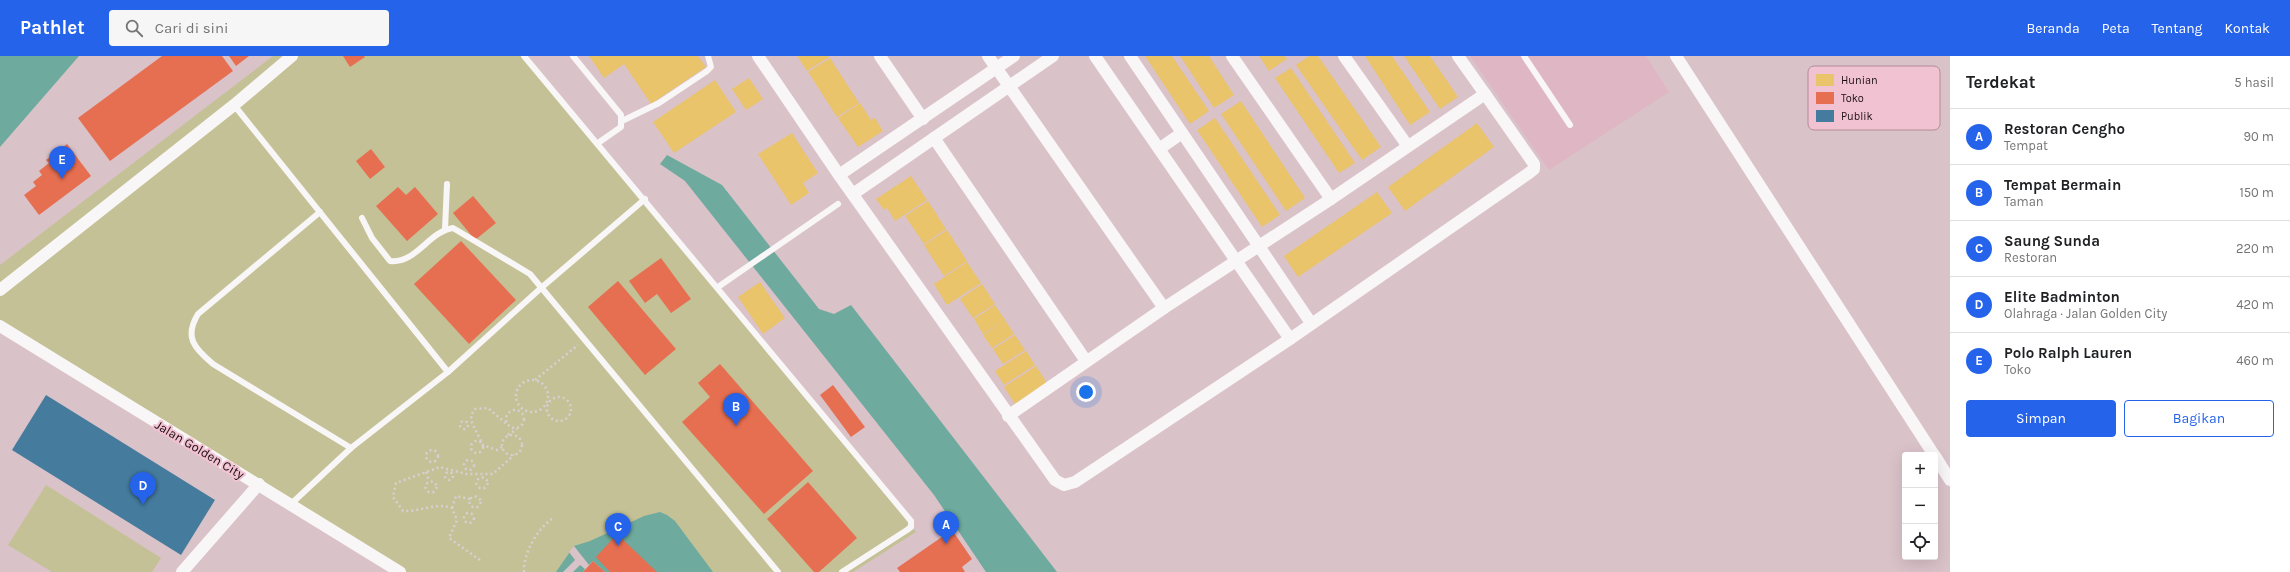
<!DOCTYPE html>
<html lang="id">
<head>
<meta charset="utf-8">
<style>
  :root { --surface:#fff; --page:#f6f6f6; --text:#202124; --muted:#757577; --line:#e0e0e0; --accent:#2563eb }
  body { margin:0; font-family:Karla,sans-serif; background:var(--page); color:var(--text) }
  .controls { position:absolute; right:12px; bottom:12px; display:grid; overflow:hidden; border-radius:4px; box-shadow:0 4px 16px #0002 }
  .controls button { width:36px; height:36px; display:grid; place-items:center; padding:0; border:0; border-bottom:1px solid var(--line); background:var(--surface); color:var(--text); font:20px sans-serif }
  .you { position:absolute; left:1086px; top:336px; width:14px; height:14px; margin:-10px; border:3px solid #fff; border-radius:50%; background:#1a73e8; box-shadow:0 0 0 6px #1a73e833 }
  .badge { display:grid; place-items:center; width:26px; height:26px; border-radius:50%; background:var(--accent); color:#fff; font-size:13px; font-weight:700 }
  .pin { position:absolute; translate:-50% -33px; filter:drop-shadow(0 1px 2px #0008) }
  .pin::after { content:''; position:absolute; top:21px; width:14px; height:12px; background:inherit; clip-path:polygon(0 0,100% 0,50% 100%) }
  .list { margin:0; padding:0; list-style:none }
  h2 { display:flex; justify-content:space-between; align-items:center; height:52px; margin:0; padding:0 16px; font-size:17px }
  h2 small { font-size:13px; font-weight:400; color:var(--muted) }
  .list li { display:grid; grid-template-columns:26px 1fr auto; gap:12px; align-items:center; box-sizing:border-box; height:56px; padding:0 16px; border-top:1px solid var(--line) }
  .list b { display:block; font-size:15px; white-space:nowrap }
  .list p { margin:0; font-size:13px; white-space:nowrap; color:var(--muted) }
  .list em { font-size:13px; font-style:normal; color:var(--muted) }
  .actions { display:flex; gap:8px; padding:12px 16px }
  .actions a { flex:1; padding:9px 0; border:1px solid var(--accent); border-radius:4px; text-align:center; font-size:14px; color:var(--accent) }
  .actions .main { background:var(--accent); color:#fff }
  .icon { flex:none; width:22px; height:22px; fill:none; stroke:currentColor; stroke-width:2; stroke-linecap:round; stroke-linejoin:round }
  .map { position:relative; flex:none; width:1950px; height:516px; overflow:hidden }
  header { display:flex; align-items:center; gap:24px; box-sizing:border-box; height:56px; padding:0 20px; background:var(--accent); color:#fff }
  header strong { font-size:19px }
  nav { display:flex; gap:22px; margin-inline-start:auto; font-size:14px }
  .search { width:280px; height:36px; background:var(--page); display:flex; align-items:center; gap:10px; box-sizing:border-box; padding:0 14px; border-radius:4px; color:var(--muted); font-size:15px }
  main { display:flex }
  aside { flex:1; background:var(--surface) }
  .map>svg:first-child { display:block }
  .built { fill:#deb6c4 }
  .green { fill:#c4c196 }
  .water { fill:#6eaa9e }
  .pier { fill:#dac2c9 }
  .homes { fill:#e9c46a }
  .shops { fill:#e76f51 }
  .public { fill:#457b9d }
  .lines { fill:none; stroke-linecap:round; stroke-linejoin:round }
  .path { stroke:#d7d0d2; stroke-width:2.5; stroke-dasharray:2 3; stroke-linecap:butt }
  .service { stroke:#f9f6f7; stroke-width:6 }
  .minor { stroke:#f9f6f7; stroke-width:12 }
  .labels { text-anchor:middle; stroke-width:4; stroke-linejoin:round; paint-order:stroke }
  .street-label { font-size:13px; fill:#1c0d12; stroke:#f1c3d2 }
  .key { fill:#f1c3d2; stroke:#b18c98; stroke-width:1 }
  .key-label { font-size:11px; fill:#1c0d12 }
</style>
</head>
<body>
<header>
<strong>Pathlet</strong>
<div class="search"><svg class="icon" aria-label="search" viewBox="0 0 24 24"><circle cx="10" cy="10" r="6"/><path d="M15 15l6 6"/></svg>Cari di sini</div>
<nav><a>Beranda</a><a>Peta</a><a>Tentang</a><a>Kontak</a></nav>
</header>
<main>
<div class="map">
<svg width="1950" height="516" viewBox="0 0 1950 516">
  <rect width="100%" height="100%" fill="#dac2c9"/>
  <path class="built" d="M1470,0H1646L1669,36L1549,114Z"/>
  <g class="green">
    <path d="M273,0H528L916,476L853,516H406L0,264V209Z"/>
    <path d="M46,429L161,502L152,516H52L8,489Z"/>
  </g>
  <g class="water">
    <path d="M0,0H79L0,91Z"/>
    <path d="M667,99L722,129L819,253L834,258L851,249L1057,516H986L934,439L685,125L660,108Z"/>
    <path d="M660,456L667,459L675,465L713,516H556L574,490L590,485L644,460Z"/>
  </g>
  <path class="pier" d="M574,490L589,509L593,505L605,516H583L585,513L580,509L573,516H563L575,504L569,496Z"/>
  <g class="homes">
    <path d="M589,0H698L706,11L651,48L624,8L604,22Z"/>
    <path d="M797,0H829V1L807,15Z"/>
    <path d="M1145,0H1172L1209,55L1190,68Z"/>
    <path d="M1180,0H1209L1234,39L1214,52Z"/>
    <path d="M1259,0H1284L1287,3L1269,15Z"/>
    <path d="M1309,0H1318L1381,91L1362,104L1296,9Z"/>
    <path d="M1365,0H1392L1430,56L1410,69Z"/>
    <path d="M1404,0H1430L1458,41L1440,53Z"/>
    <path d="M830,2L859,47L837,61L808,16Z"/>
    <path d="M1291,12L1355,107L1339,117L1275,22Z"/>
    <path d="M749,22L763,43L746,54L732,33Z"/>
    <path d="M715,24L736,56L674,97L653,66Z"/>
    <path d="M1241,45L1305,142L1286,155L1221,58Z"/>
    <path d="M860,47L871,64L875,62L883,75L858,91L838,62Z"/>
    <path d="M1215,62L1280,159L1262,171L1197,74Z"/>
    <path d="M1477,67L1494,91L1405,155L1388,131Z"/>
    <path d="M792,77L818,117L803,127L809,137L791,149L758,98Z"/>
    <path d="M911,120L927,144L895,165L887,152L884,154L876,143Z"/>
    <path d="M1377,136L1392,157L1298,221L1284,200Z"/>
    <path d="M928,145L946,173L924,188L905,160Z"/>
    <path d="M947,174L967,205L944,220L924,189Z"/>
    <path d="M967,206L981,227L947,249L934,228Z"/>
    <path d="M760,226L785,262L763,278L738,241Z"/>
    <path d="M982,228L995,248L973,262L960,243Z"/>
    <path d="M995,249L1005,264L983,278L974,263Z"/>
    <path d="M1005,264L1014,278L992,292L983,279Z"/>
    <path d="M1015,279L1025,294L1003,308L993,293Z"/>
    <path d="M1026,295L1035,309L1004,329L995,315Z"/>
    <path d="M1036,310L1047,327L1015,348L1004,331Z"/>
  </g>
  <g class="shops">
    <path d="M162,0H222L233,15L110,105L78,62Z"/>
    <path d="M229,0H249L236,10Z"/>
    <path d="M343,0H364L365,1L350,11Z"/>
    <path d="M67,88L91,120L39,159L24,139L36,130L33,126L42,119L39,115L49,107L46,104Z"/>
    <path d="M371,93L385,111L370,123L356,105Z"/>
    <path d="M398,131L406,139L415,131L438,158L407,185L376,150Z"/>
    <path d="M473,140L496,167L475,184L453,157Z"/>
    <path d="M461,185L516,244L469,288L414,228Z"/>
    <path d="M661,202L691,243L671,257L657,238L645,247L629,225Z"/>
    <path d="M618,225L676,293L645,319L588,251Z"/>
    <path d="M720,308L813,415L764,458L682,366L710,341L698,327Z"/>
    <path d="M833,329L865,371L851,381L820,339Z"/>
    <path d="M808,426L857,482L819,516H814L767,463Z"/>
    <path d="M952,474L972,503L962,511L965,516H900L897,512Z"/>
    <path d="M617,478L657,516H610L596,501Z"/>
    <path d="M593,505L605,516H583Z"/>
  </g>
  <path class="public" d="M46,339L215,444L181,499L12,394Z"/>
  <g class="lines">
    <g class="path">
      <circle cx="532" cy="340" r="16"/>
      <path d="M535,324L578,289"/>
      <circle cx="559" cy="353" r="12"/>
      <circle cx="515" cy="363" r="9"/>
      <circle cx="464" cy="369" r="4"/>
      <path d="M508,379L517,373"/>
      <circle cx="512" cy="389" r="10"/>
      <circle cx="477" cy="391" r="6"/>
      <path d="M502,391L497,394L483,389L472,367L471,359L475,353L488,352L508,369"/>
      <circle cx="432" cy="400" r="6"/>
      <circle cx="469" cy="409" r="5"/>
      <circle cx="449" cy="420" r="4"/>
      <path d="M426,416L429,425"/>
      <circle cx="482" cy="427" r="5.5"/>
      <circle cx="431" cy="431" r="5.5"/>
      <circle cx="475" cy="446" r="5.5"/>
      <path d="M452,452L456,440L470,443"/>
      <circle cx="469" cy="462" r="5"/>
      <path d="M480,504L449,482L457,464L452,452C436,446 420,456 403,455L393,441L396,427L440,411L466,418H493L514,399"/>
      <path d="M524,516C523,498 537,473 552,463"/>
    </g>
    <g class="service">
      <path d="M524,0L911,465V471L907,474L842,516"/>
      <path d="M573,0L621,59V71L598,87"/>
      <path d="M1524,0L1570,69"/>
      <path d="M234,49L448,316"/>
      <path d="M622,65L659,47L707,15L711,11L708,0"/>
      <path d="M320,156L198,258C184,281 194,292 213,308L351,392"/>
      <path d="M362,162L372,182L390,205C416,208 428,176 453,172L530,218L778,516"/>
      <path d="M445,173L447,128"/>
      <path d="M718,231L838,148"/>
      <path d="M291,448L351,392L448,316L541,232L645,143"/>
    </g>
    <g class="minor">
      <path d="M758,0L839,119L1055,424L1064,429L1075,426L1290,283L1529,117L1534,113V108L1485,38"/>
      <path d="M880,0L923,63"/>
      <path d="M988,0L1164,252"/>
      <path d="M1095,0L1290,283"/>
      <path d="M1130,0L1311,267"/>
      <path d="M1232,0L1331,143"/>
      <path d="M1344,0L1407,89"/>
      <path d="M1676,0L1934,399"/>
      <path d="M934,82L1086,305"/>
      <path d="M1159,93L1182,77"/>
      <path d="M839,119L1014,0"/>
      <path d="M853,138L1053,0"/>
      <path d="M0,234L234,49L292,0"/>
      <path d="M0,270L400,516"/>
      <path d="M1008,360L1164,252L1331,143L1485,38L1458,0"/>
      <path d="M1935,400L1950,424"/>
      <path d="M182,516L259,428"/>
    </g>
  </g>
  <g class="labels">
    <g class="street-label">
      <text transform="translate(200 393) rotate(31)" y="5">Jalan Golden City</text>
    </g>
  </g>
  <rect x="1808" y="10" width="132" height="64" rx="6" class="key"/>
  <rect x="1816" y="18" width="18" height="12" fill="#e9c46a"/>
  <rect x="1816" y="36" width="18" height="12" fill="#e76f51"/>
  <rect x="1816" y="54" width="18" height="12" fill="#457b9d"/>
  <g class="key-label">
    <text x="1841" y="28">Hunian</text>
    <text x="1841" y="46">Toko</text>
    <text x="1841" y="64">Publik</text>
  </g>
</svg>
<div class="controls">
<button>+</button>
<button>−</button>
<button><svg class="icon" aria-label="locate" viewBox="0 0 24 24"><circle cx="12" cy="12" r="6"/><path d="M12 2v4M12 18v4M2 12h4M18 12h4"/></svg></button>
</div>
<div class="you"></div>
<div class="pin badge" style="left:946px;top:488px">A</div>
<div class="pin badge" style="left:736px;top:370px">B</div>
<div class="pin badge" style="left:618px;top:490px">C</div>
<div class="pin badge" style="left:143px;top:449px">D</div>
<div class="pin badge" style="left:62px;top:123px">E</div>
</div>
<aside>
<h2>Terdekat<small>5 hasil</small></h2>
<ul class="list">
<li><span class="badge">A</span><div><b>Restoran Cengho</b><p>Tempat</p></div><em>90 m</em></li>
<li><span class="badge">B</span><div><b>Tempat Bermain</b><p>Taman</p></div><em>150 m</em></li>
<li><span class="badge">C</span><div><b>Saung Sunda</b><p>Restoran</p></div><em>220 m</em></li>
<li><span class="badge">D</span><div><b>Elite Badminton</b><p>Olahraga · Jalan Golden City</p></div><em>420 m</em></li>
<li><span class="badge">E</span><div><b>Polo Ralph Lauren</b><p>Toko</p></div><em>460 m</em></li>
</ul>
<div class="actions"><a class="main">Simpan</a><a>Bagikan</a></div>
</aside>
</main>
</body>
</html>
